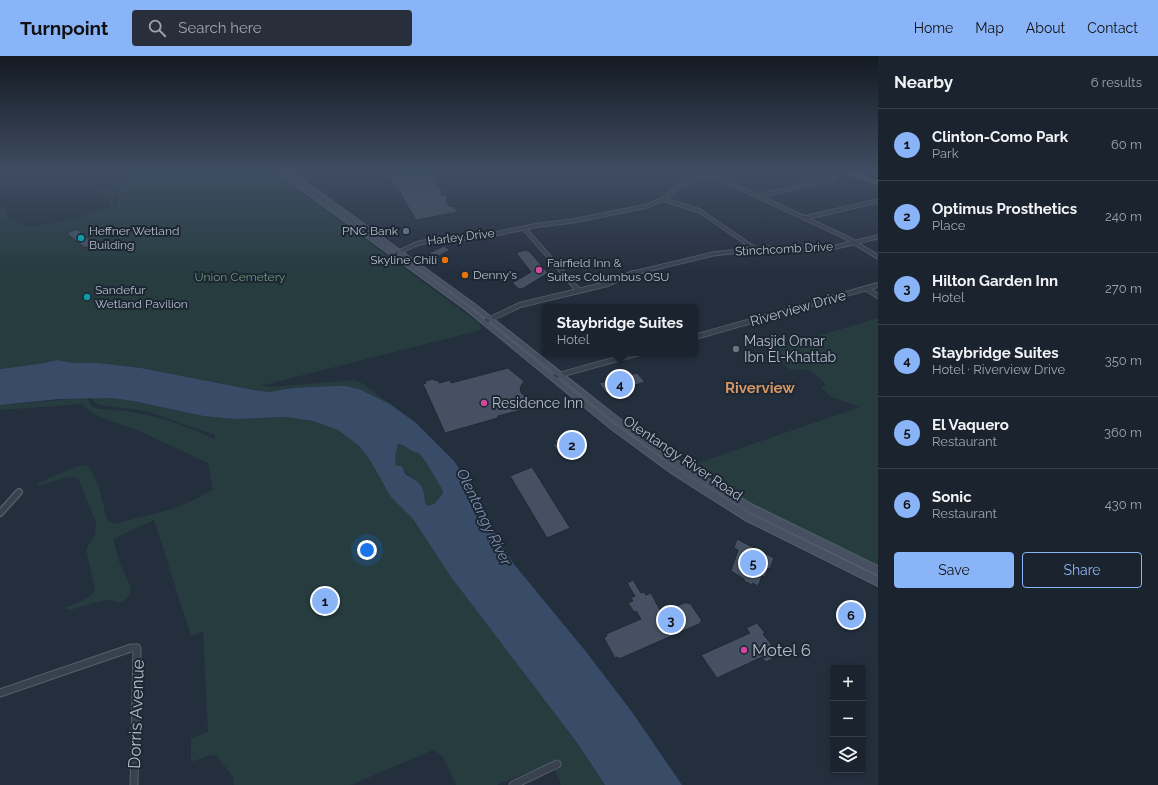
<!DOCTYPE html>
<html lang="en">
<head>
<meta charset="utf-8">
<style>
  :root { --surface:#1b232e; --page:#282f3a; --text:#f1f3f6; --muted:#a0a4aa; --line:#39404a; --accent:#8ab4f8 }
  body { margin:0; font-family:Raleway,sans-serif; background:var(--page); color:var(--text) }
  .controls { position:absolute; right:12px; bottom:12px; display:grid; overflow:hidden; border-radius:4px; box-shadow:0 2px 10px #0003 }
  .controls button { width:36px; height:36px; display:grid; place-items:center; padding:0; border:0; border-bottom:1px solid var(--line); background:var(--surface); color:var(--text); font:20px sans-serif }
  .you { position:absolute; left:367px; top:494px; width:14px; height:14px; margin:-10px; border:3px solid #fff; border-radius:50%; background:#1a73e8; box-shadow:0 0 0 6px #1a73e833 }
  .badge { display:grid; place-items:center; width:26px; height:26px; border-radius:50%; background:var(--accent); color:#111; font-size:13px; font-weight:700 }
  .pin { position:absolute; translate:-50% -50%; border:2px solid #fff; box-shadow:0 1px 4px #0006 }
  .popup { position:absolute; left:542px; top:248px; width:156px; height:52px; box-sizing:border-box; display:grid; place-content:center; border-radius:4px; background:var(--surface); filter:drop-shadow(0 1px 3px #0005); font-size:13px; white-space:nowrap; color:var(--muted) }
  .popup b { font-size:15px; color:var(--text) }
  .popup::after { content:''; position:absolute; left:50%; top:100%; margin-left:-8px; border:8px solid transparent; border-top-color:var(--surface) }
  .list { margin:0; padding:0; list-style:none }
  h2 { display:flex; justify-content:space-between; align-items:center; height:52px; margin:0; padding:0 16px; font-size:17px }
  h2 small { font-size:13px; font-weight:400; color:var(--muted) }
  .list li { display:grid; grid-template-columns:26px 1fr auto; gap:12px; align-items:center; box-sizing:border-box; height:72px; padding:0 16px; border-top:1px solid var(--line) }
  .list b { display:block; font-size:15px; white-space:nowrap }
  .list p { margin:0; font-size:13px; white-space:nowrap; color:var(--muted) }
  .list em { font-size:13px; font-style:normal; color:var(--muted) }
  .actions { display:flex; gap:8px; padding:12px 16px }
  .actions a { flex:1; padding:9px 0; border:1px solid var(--accent); border-radius:4px; text-align:center; font-size:14px; color:var(--accent) }
  .actions .main { background:var(--accent); color:#111 }
  .icon { flex:none; width:22px; height:22px; fill:none; stroke:currentColor; stroke-width:2; stroke-linecap:round; stroke-linejoin:round }
  .map { position:relative; flex:none; width:878px; height:729px; overflow:hidden }
  header { display:flex; align-items:center; gap:24px; box-sizing:border-box; height:56px; padding:0 20px; background:var(--accent); color:#111 }
  header strong { font-size:19px }
  nav { display:flex; gap:22px; margin-inline-start:auto; font-size:14px }
  .search { width:280px; height:36px; background:var(--page); display:flex; align-items:center; gap:10px; box-sizing:border-box; padding:0 14px; border-radius:4px; color:var(--muted); font-size:15px }
  main { display:flex }
  aside { flex:1; background:var(--surface) }
  .map>svg:first-child { display:block }
  .green { fill:#263c3f }
  .water { fill:#394c67; fill-rule:evenodd }
  .lines { fill:none; stroke-linecap:round; stroke-linejoin:round }
  .stream { stroke:#394c67; stroke-width:1.5 }
  .building { fill:#455162; stroke:#1f2835 }
  .minor-far3-casing { stroke:#565f6c; stroke-width:5 }
  .minor-far2-casing { stroke:#565f6c; stroke-width:6 }
  .minor-far1-casing { stroke:#565f6c; stroke-width:8 }
  .minor-casing { stroke:#565f6c; stroke-width:9 }
  .secondary-casing { stroke:#565f6c; stroke-width:2 }
  .motorway-casing { stroke:#434c59; stroke-width:2 }
  .minor-far3 { stroke:#38414e; stroke-width:3.5 }
  .minor-far2 { stroke:#38414e; stroke-width:4.5 }
  .minor-far1 { stroke:#38414e; stroke-width:5.5 }
  .minor { stroke:#38414e; stroke-width:7 }
  .secondary { fill:#465061; fill-rule:evenodd }
  .motorway { fill:#746855; fill-rule:evenodd }
  .service-dot { fill:#5c6f8a; stroke:#1d2633; stroke-width:1.5 }
  .culture-dot { fill:#0f9aa8; stroke:#1d2633; stroke-width:1.5 }
  .food-dot { fill:#e8710a; stroke:#1d2633; stroke-width:1.5 }
  .hotel-dot { fill:#d1479c; stroke:#1d2633; stroke-width:1.5 }
  .worship-dot { fill:#6b7280; stroke:#1d2633; stroke-width:1.5 }
  .labels { text-anchor:middle; stroke-width:4; stroke-linejoin:round; paint-order:stroke }
  .far-poi-label { font-size:12px; fill:#b4bcc9; stroke:#1d2633; text-anchor:start }
  .far-street-label { font-size:12px; fill:#b4bcc9; stroke:#1d2633 }
  .far-park-label { font-size:12px; fill:#6b9a76; stroke:#1d2633 }
  .street-label { font-size:14px; fill:#b4bcc9; stroke:#1d2633 }
  .poi-label { font-size:14px; fill:#b4bcc9; stroke:#1d2633; text-anchor:start }
  .neighbourhood-label { font-size:15px; font-weight:bold; fill:#d59563; stroke:#1d2633 }
  .water-label { font-size:15px; font-style:italic; fill:#7c92b1; stroke:#1d2633 }
  .near-poi-label { font-size:17px; fill:#b4bcc9; stroke:#1d2633; text-anchor:start }
  .near-street-label { font-size:17px; fill:#b4bcc9; stroke:#1d2633 }
</style>
</head>
<body>
<header>
<strong>Turnpoint</strong>
<div class="search"><svg class="icon" aria-label="search" viewBox="0 0 24 24"><circle cx="10" cy="10" r="6"/><path d="M15 15l6 6"/></svg>Search here</div>
<nav><a>Home</a><a>Map</a><a>About</a><a>Contact</a></nav>
</header>
<main>
<div class="map">
<svg width="878" height="729" viewBox="0 0 878 729">
  <rect width="100%" height="100%" fill="#242f3e"/>
  <g class="green">
    <path d="M119,116H125C124,128 118,127 115,136C113,141 113,149 113,155L116,154L118,135L127,125L128,116H274L479,267L481,271V274L260,330L272,331L354,324L360,326L390,348L359,333L346,330L293,332L269,336L255,334L142,312L98,307H73L57,304L45,307L0,313V150L6,153L8,162L29,171L73,163L111,151V145L99,135L116,129L118,126L115,125Z"/>
    <path d="M878,262V511L742,445L686,411L860,351L832,341L821,332L826,328L810,314L789,313L781,304L778,292Z"/>
    <path d="M87,342L92,351C105,355 119,353 132,356C158,360 192,371 215,384V379L146,355L101,349L95,347L92,342H111L133,345L203,360L235,363L286,361L313,365L338,374L358,389L368,401L391,441L413,463L451,521L578,688L605,729H561L552,706L497,729H456L443,701L433,694L351,729H234L233,721L217,700L210,699L191,706V682L208,676L203,576L191,580L154,464L113,483L120,508L131,531L129,540L121,547C105,539 85,551 69,554L65,552C76,547 90,544 95,533L86,493L95,478L96,467L78,422L68,421L38,430V428C47,422 76,410 86,409L92,416L98,428L107,463L114,468C147,459 185,453 213,433L208,407L139,375L93,358L82,348L0,354V349Z"/>
    <path d="M398,388C407,389 408,396 419,397L426,406L443,435L442,439L434,448L428,450L424,447C424,424 411,422 396,410L395,400Z"/>
  </g>
  <path class="water" d="M57,304L73,307H98L141,312L254,334L269,336L293,332L332,330H346L359,333L390,348L416,367L454,405L465,421L474,442L513,507L587,597L632,656L682,729H605L578,688L451,521L413,463L391,441L368,401L358,389L338,374L313,365L286,361L235,363L203,360L133,345L111,342L59,343L0,349V313L45,307ZM398,388C407,389 409,396 419,397L426,406L443,435L442,439L434,448L428,450L425,447C424,429 420,426 405,418L402,410H396L395,400Z"/>
  <g class="lines">
    <path class="stream" d="M2,119L22,116"/>
  </g>
  <g class="building">
    <path d="M387,116H430L438,127L437,132L442,133L441,139H447L446,147H448V150H453L458,156L416,164L396,130L394,131Z"/>
    <path d="M77,173L95,188L85,192L66,177Z"/>
    <path d="M444,190L450,194L435,202L429,197Z"/>
    <path d="M526,194L530,196L548,217L524,232L519,233L512,227L531,216L517,198L518,196Z"/>
    <path d="M508,312L524,325L521,330L520,334L522,338L530,343L536,344L537,350L498,360V362L445,377L423,328L426,327L425,325L434,323L435,325L438,324L439,327L450,324L451,327Z"/>
    <path d="M637,317L645,326L612,336L606,337L599,327Z"/>
    <path d="M580,375L588,387L562,396L561,394L558,395L553,389L557,387L555,384Z"/>
    <path d="M532,411L570,472L547,482L510,420Z"/>
    <path d="M737,483L774,502L770,513L768,512L765,521L762,520L758,530L753,527L752,529L744,525V523L731,515L738,494L734,492Z"/>
    <path d="M633,524L641,537L644,536L646,539L651,537L661,556L687,546L688,548L690,547L702,565L700,566L701,567L619,603L618,601L615,602L604,582L607,580L606,578L641,563L636,555L634,556L628,547L633,545L631,542L635,540L627,527Z"/>
    <path d="M859,549L867,558L842,569L835,560Z"/>
    <path d="M757,567L765,577L763,578L780,599L766,606L762,601L717,622L701,599L750,577L746,572Z"/>
  </g>
  <g class="lines">
    <defs>
      <g id="minor-far3">
        <path d="M715,120L847,182L878,201"/>
        <path d="M757,140L834,123L832,119L826,116"/>
        <path d="M662,143L700,155L755,193"/>
        <path d="M804,162L878,145"/>
        <path d="M524,172L564,218"/>
        <path d="M393,199L416,188L432,184L475,182L539,169L573,165L647,150L667,141L679,130L687,126L738,116"/>
        <path d="M630,218L713,198L767,192L823,194L878,181"/>
      </g>
      <g id="minor-far2">
        <path d="M563,217L578,234"/>
        <path d="M867,233L878,240"/>
        <path d="M484,266L520,249L607,228L633,217"/>
        <path d="M695,281L878,229"/>
        <path d="M552,321L639,297"/>
      </g>
      <path id="minor-far1" d="M0,457L19,436"/>
      <g id="minor">
        <path d="M0,637L131,592H137L134,729"/>
        <path d="M513,729L557,708"/>
      </g>
      <g id="secondary">
        <path d="M277,116H282L470,252L614,368L677,413L751,458L878,521V530L745,464L671,417L610,372L466,254Z"/>
        <path d="M287,116H292L476,249L620,363L681,407L755,450L878,510V519L749,456L675,411L616,367L472,251Z"/>
      </g>
      <path id="motorway" d="M843,116H851L878,125V129Z"/>
    </defs>
    <use href="#minor-far3" class="minor-far3-casing"/>
    <use href="#minor-far2" class="minor-far2-casing"/>
    <use href="#minor-far1" class="minor-far1-casing"/>
    <use href="#minor" class="minor-casing"/>
    <use href="#secondary" class="secondary-casing"/>
    <use href="#motorway" class="motorway-casing"/>
    <use href="#minor-far3" class="minor-far3"/>
    <use href="#minor-far2" class="minor-far2"/>
    <use href="#minor-far1" class="minor-far1"/>
    <use href="#minor" class="minor"/>
    <use href="#secondary" class="secondary"/>
    <use href="#motorway" class="motorway"/>
  </g>
  <linearGradient id="sky" x2="0" y2="1"><stop stop-color="#141a22"/><stop offset="0.53" stop-color="#3f4d63"/><stop offset="1" stop-color="#3f4d63" stop-opacity="0"/></linearGradient>
  <rect width="878" height="218" fill="url(#sky)"/>
  <circle class="service-dot" cx="406" cy="175" r="4"/>
  <g class="culture-dot">
    <circle cx="81" cy="182" r="4"/>
    <circle cx="87" cy="241" r="4"/>
  </g>
  <g class="food-dot">
    <circle cx="445" cy="204" r="4"/>
    <circle cx="465" cy="219" r="4"/>
  </g>
  <g class="hotel-dot">
    <circle cx="539" cy="214" r="4"/>
    <circle cx="484" cy="347" r="4"/>
    <circle cx="744" cy="594" r="4"/>
  </g>
  <circle class="worship-dot" cx="736" cy="293" r="4"/>
  <g class="labels">
    <g class="far-poi-label">
      <text x="89" y="179">Heffner Wetland<tspan x="89" dy="14">Building</tspan></text>
      <text x="398" y="179" text-anchor="end">PNC Bank</text>
      <text x="437" y="208" text-anchor="end">Skyline Chili</text>
      <text x="547" y="211">Fairfield Inn &amp;<tspan x="547" dy="14">Suites Columbus OSU</tspan></text>
      <text x="473" y="223">Denny's</text>
      <text x="95" y="238">Sandefur<tspan x="95" dy="14">Wetland Pavilion</tspan></text>
    </g>
    <g class="far-street-label">
      <text transform="translate(461 181) rotate(-7)" y="4">Harley Drive</text>
      <text transform="translate(784 193) rotate(-3)" y="4">Stinchcomb Drive</text>
    </g>
    <g class="far-park-label">
      <text x="240" y="225">Union Cemetery</text>
    </g>
    <g class="street-label">
      <text transform="translate(798 252) rotate(-16)" y="5">Riverview Drive</text>
      <text transform="translate(683 402) rotate(34)" y="5">Olentangy River Road</text>
    </g>
    <g class="poi-label">
      <text x="744" y="290">Masjid Omar<tspan x="744" dy="16">Ibn El-Khattab</tspan></text>
      <text x="492" y="352">Residence Inn</text>
    </g>
    <g class="neighbourhood-label">
      <text x="760" y="337">Riverview</text>
    </g>
    <g class="water-label">
      <text transform="translate(484 461) rotate(64)" y="5">Olentangy River</text>
    </g>
    <g class="near-poi-label">
      <text x="752" y="600">Motel 6</text>
    </g>
    <g class="near-street-label">
      <text transform="translate(136 658) rotate(-88)" y="6">Dorris Avenue</text>
    </g>
  </g>
</svg>
<div class="controls">
<button>+</button>
<button>−</button>
<button><svg class="icon" aria-label="layers" viewBox="0 0 24 24"><path d="M12 4l9 5-9 5-9-5zM3 14l9 5 9-5"/></svg></button>
</div>
<div class="you"></div>
<div class="pin badge" style="left:325px;top:545px">1</div>
<div class="pin badge" style="left:572px;top:389px">2</div>
<div class="pin badge" style="left:671px;top:564px">3</div>
<div class="pin badge" style="left:620px;top:328px">4</div>
<div class="popup"><b>Staybridge Suites</b>Hotel</div>
<div class="pin badge" style="left:753px;top:507px">5</div>
<div class="pin badge" style="left:851px;top:559px">6</div>
</div>
<aside>
<h2>Nearby<small>6 results</small></h2>
<ul class="list">
<li><span class="badge">1</span><div><b>Clinton-Como Park</b><p>Park</p></div><em>60 m</em></li>
<li><span class="badge">2</span><div><b>Optimus Prosthetics</b><p>Place</p></div><em>240 m</em></li>
<li><span class="badge">3</span><div><b>Hilton Garden Inn</b><p>Hotel</p></div><em>270 m</em></li>
<li><span class="badge">4</span><div><b>Staybridge Suites</b><p>Hotel · Riverview Drive</p></div><em>350 m</em></li>
<li><span class="badge">5</span><div><b>El Vaquero</b><p>Restaurant</p></div><em>360 m</em></li>
<li><span class="badge">6</span><div><b>Sonic</b><p>Restaurant</p></div><em>430 m</em></li>
</ul>
<div class="actions"><a class="main">Save</a><a>Share</a></div>
</aside>
</main>
</body>
</html>
